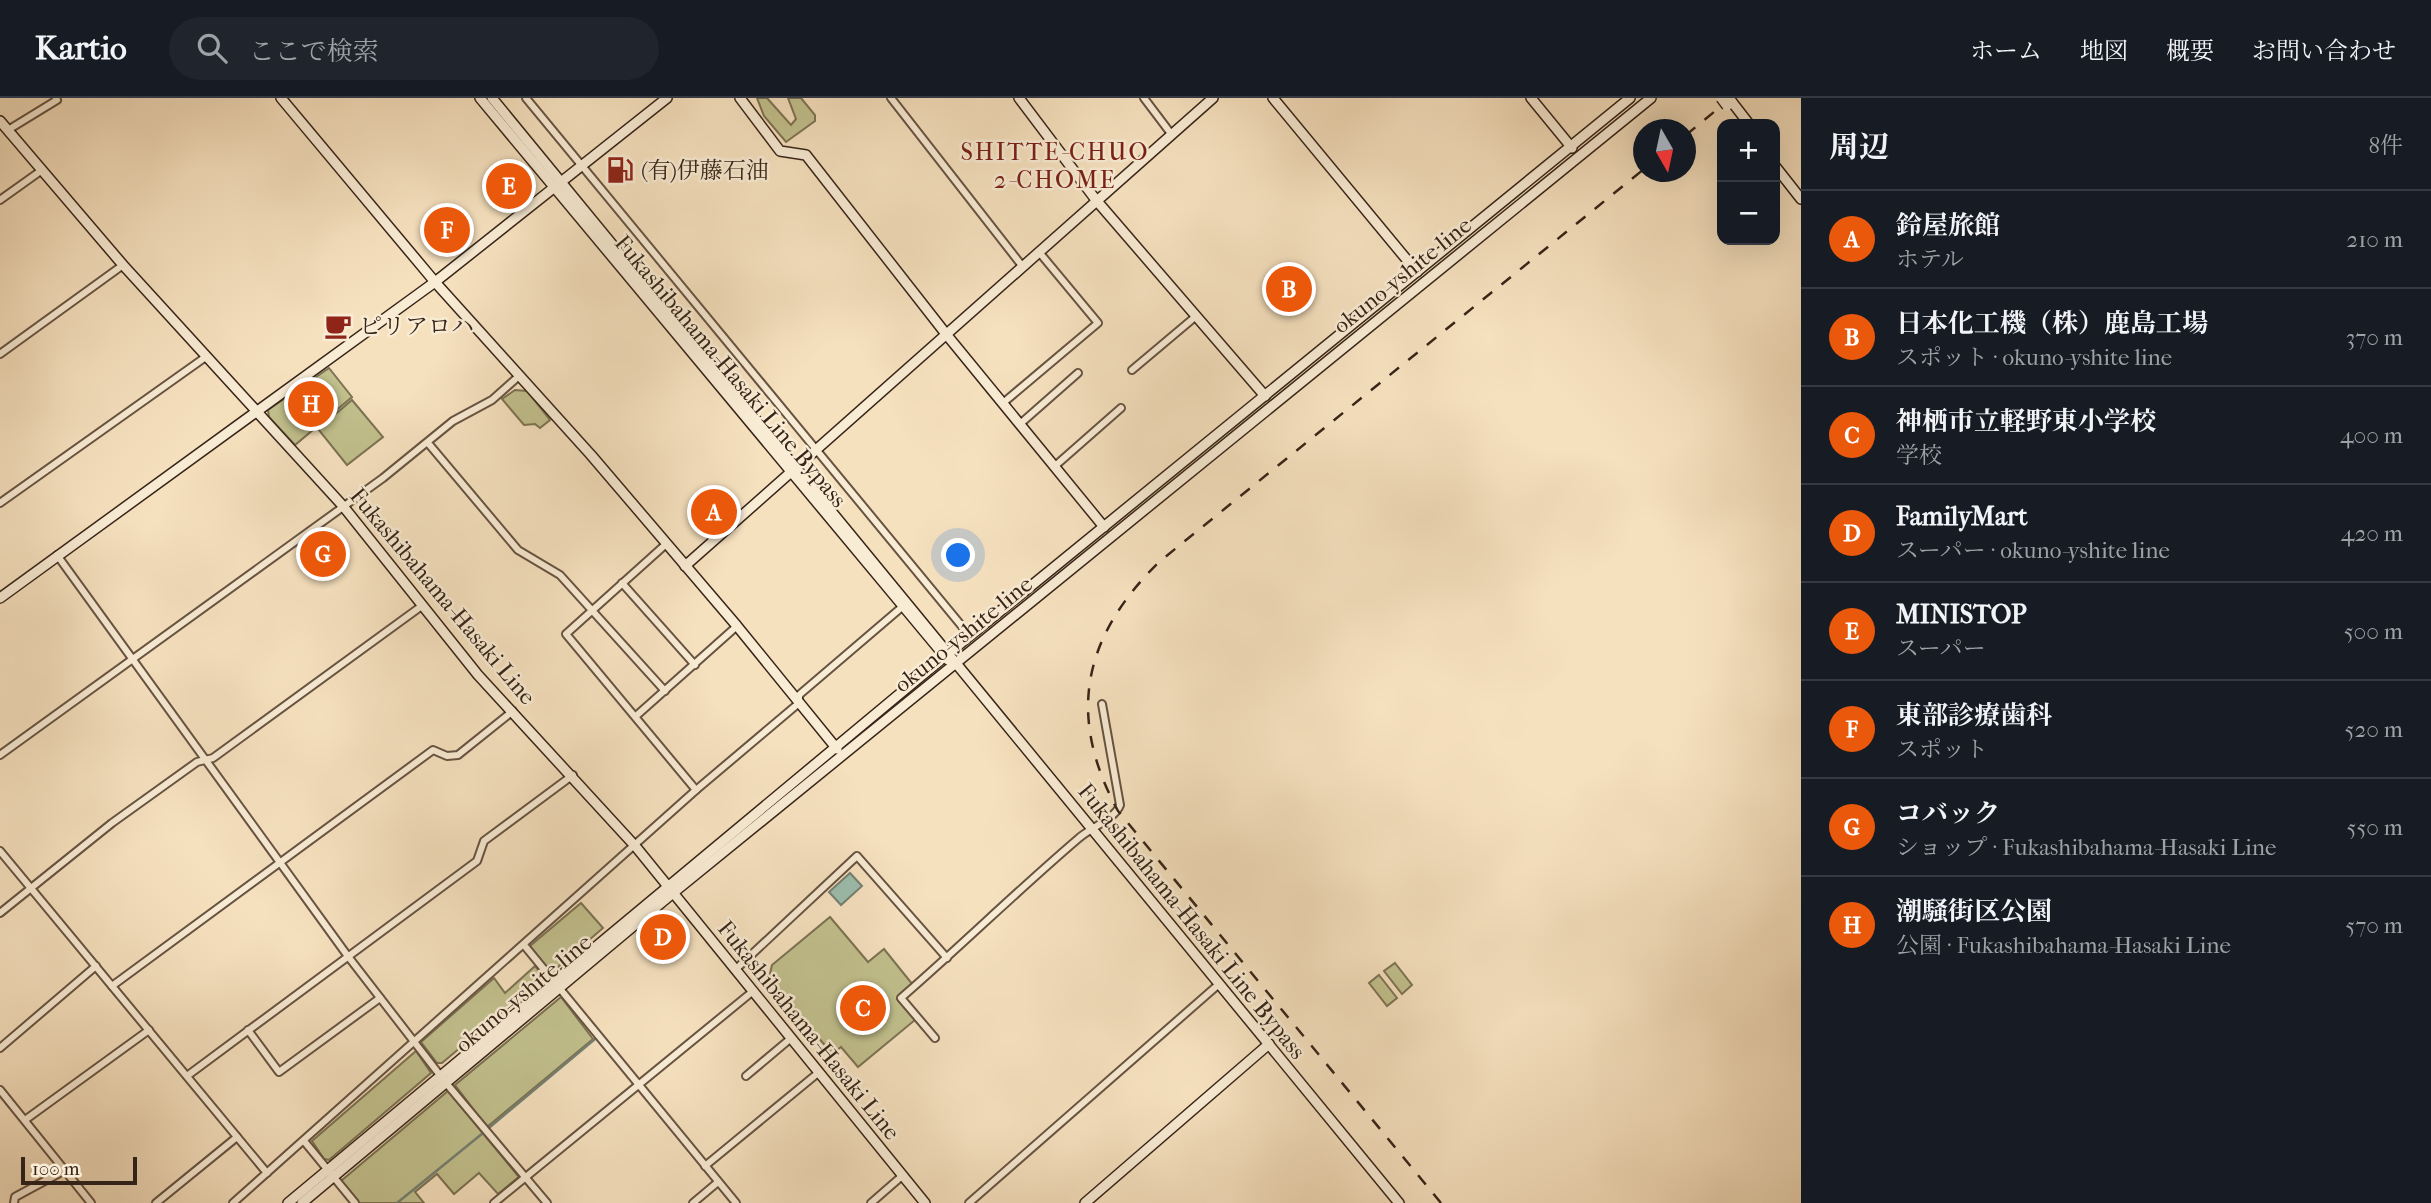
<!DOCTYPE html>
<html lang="ja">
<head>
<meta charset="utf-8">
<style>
  :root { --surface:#171b24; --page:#20242c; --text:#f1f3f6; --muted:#9ea1a6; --line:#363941; --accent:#ea580c }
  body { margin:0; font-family:"IM FELL French Canon","Noto Serif JP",serif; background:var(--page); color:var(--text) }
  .controls { position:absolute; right:21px; top:21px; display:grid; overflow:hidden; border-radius:14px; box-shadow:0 7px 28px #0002 }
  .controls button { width:63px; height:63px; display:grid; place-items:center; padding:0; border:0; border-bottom:2px solid var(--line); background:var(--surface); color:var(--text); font:35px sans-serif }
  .compass { position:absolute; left:1633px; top:21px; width:63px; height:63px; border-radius:50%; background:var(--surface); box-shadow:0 7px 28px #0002; rotate:171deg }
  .scale { position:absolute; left:21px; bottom:18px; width:116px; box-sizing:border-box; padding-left:7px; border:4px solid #372418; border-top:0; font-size:19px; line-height:24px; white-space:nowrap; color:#372418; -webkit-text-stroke:5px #f9ecd5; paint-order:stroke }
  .you { position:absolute; left:959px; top:458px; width:24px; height:24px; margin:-18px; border:5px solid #fff; border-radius:50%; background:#1a73e8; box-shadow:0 0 0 10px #1a73e833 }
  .badge { display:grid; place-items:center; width:46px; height:46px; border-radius:50%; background:var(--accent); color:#fff; font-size:23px; font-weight:700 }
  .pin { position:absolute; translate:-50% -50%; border:4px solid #fff; box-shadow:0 2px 7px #0006 }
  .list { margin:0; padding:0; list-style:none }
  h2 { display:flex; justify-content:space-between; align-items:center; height:91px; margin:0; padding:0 28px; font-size:30px }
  h2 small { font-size:23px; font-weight:400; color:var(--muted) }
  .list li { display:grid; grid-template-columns:46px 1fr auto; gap:21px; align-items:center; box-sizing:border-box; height:98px; padding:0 28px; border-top:2px solid var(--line) }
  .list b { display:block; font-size:26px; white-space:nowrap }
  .list p { margin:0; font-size:23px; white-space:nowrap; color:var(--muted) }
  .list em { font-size:23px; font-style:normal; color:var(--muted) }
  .icon { flex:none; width:38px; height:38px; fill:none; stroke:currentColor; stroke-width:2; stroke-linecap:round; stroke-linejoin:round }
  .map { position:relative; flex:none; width:1801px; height:1105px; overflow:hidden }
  header { display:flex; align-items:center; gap:42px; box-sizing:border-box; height:98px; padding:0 35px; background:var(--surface); border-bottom:2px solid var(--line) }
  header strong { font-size:33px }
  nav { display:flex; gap:38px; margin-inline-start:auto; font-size:24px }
  .search { width:490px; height:63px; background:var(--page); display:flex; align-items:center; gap:18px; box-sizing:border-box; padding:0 24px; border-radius:38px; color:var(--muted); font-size:26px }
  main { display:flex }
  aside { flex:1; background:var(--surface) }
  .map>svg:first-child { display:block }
  .green { fill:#c2c18e; stroke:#7c7253; stroke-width:2 }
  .water { fill:#9dbeaf; stroke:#748073; stroke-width:2 }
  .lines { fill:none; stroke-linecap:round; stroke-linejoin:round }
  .stream { stroke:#748073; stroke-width:2.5 }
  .street-casing { stroke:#675342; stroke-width:10 }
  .secondary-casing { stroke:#372418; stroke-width:12 }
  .street { stroke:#f9ecd5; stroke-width:6 }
  .secondary { stroke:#f9ecd5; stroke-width:9 }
  .rail { stroke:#372418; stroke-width:2.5; stroke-dasharray:12 12; stroke-linecap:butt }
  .secondary-bridge-casing { stroke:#372418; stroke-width:12; stroke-linecap:butt }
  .secondary-bridge { stroke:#f9ecd5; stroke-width:9 }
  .labels { text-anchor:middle; stroke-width:5; stroke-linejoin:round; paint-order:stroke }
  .poi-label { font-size:23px; fill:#372418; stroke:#f9ecd5; text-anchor:start }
  .street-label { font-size:23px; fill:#372418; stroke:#f9ecd5 }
  .neighbourhood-label { font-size:24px; letter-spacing:2px; fill:#7a1f14; stroke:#f9ecd5 }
</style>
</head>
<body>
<header>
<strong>Kartio</strong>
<div class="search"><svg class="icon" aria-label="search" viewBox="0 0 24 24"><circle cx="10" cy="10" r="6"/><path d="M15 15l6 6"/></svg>ここで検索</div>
<nav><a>ホーム</a><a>地図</a><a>概要</a><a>お問い合わせ</a></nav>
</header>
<main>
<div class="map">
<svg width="1801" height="1105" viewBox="0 0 1801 1105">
  <rect width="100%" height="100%" fill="#f6e1bf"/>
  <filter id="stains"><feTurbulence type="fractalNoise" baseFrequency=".00286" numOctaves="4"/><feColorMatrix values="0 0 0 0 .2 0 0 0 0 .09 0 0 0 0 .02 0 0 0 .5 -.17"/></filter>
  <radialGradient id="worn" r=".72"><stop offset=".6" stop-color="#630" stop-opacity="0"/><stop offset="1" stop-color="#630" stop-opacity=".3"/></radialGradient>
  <g class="green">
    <path d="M757,0H767L791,27L796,21L788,0H801L815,17V23L786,44L764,18Z"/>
    <path d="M329,270L352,299L295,347L269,319L268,312Z"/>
    <path d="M515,292L527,293L550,322L540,330L535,326L524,327L502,301Z"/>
    <path d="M352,302L383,339L347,367L318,331Z"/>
    <path d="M581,805L603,830L552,874L548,872L530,848Z"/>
    <path d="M830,819L868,864L884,851L913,887L897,901L915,922L858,969L841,949L832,956L769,880L772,867Z"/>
    <path d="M1395,865L1412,887L1402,896L1384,873Z"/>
    <path d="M535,868L544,879L442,965H437L421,944L494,880L505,895Z"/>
    <path d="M1379,877L1397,900L1387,908L1369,885Z"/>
    <path d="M561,899L593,941L487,1029L455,987Z"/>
    <path d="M416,953L431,975L329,1062L324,1061L312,1043Z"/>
    <path d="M448,993L519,1079L498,1096L479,1075L454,1096L437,1076L415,1094L424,1105H359L341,1083Z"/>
  </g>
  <path class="water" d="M850,775L862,788L841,807L829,794Z"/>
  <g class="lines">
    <g class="stream">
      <path d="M490,1029L595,941"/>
      <path d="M397,1105L483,1035"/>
    </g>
    <defs>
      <g id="street">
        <path d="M526,0L970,538"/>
        <path d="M891,0L1023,169"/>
        <path d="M1144,0L1172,37"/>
        <path d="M8,32L57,2L56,0"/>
        <path d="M0,102L42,72"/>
        <path d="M0,256L123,167"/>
        <path d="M1132,272L1195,219"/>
        <path d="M1003,305L1098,225L1039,154"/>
        <path d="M1020,326L1078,275"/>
        <path d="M428,345L518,452L560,477L665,593"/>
        <path d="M1055,368L1121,310"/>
        <path d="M0,405L207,258"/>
        <path d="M665,447L566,536L696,692"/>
        <path d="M57,457L347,857L446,985L547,1105"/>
        <path d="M622,485L695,567"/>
        <path d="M636,618L737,528"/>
        <path d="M0,657L383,380L453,323L492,302L519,278"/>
        <path d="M0,753L267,1075"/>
        <path d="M0,815L112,725L197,664L213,660L423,507"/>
        <path d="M524,847L736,1105"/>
        <path d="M735,872L857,758L947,860"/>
        <path d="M112,888L433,652L447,658L458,657L513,613"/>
        <path d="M248,932L279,974L380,900"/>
        <path d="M935,940L901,900C961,848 1018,792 1079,740C1090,730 1115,721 1120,707L1102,606"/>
        <path d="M0,950L96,868"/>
        <path d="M187,978L477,763L484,743L573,677"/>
        <path d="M746,978L790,941"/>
        <path d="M0,992L91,1105"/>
        <path d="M25,1022L149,932"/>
        <path d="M304,1043L355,1105"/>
        <path d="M705,1068L818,975"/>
        <path d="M14,1105L15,1099L65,1072"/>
        <path d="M156,1105L237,1039"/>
        <path d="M233,1105L696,692L799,605V597L902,509"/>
        <path d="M494,1105L752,894"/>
        <path d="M693,1105L718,1084"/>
        <path d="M871,1105L902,1078"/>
        <path d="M969,1105L1219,886"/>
      </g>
      <g id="secondary">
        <path d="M281,0L435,184L591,357L737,528L837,651"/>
        <path d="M480,0L948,562"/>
        <path d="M492,0L1399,1105"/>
        <path d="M740,0L780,53L806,57L946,236L1104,429"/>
        <path d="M1019,0L1096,102L1265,298"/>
        <path d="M1273,0L1417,174"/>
        <path d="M1531,0L1572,50"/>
        <path d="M1732,4L1749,26"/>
        <path d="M0,23L123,167L343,408L478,577L636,749L925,1105"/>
        <path d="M1775,68L1801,101"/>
        <path d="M685,468L1213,0"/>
        <path d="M0,500L435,184L667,0"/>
        <path d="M288,1105L950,554L1630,0"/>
        <path d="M302,1105L673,795L1651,0"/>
        <path d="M1085,1105L1269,946"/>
      </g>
    </defs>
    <use href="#street" class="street-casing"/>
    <use href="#secondary" class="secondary-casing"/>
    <use href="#street" class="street"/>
    <use href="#secondary" class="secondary"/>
    <g class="rail">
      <path d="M1686,37L1731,0"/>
      <path d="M1441,1105L1118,713C1066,617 1083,539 1159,464L1644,71"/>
    </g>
    <defs>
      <g id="secondary-bridge">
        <path d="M1721,0L1727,8"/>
        <path d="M1729,0L1732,4"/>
      </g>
    </defs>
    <use href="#secondary-bridge" class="secondary-bridge-casing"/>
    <use href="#secondary-bridge" class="secondary-bridge"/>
  </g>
  <defs>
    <symbol id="fuel-bare" viewBox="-9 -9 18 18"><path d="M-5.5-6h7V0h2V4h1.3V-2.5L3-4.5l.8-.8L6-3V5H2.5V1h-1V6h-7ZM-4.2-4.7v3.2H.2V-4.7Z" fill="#8f2418" stroke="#f9ecd5" stroke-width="2.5" paint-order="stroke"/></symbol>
    <symbol id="cafe-bare" viewBox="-9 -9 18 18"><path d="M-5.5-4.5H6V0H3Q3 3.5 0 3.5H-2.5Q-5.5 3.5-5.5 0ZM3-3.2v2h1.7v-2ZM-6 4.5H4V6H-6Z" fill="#8f2418" stroke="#f9ecd5" stroke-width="2.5" paint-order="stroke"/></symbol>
  </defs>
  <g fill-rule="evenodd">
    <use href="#fuel-bare" x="601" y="53" width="38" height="38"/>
    <use href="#cafe-bare" x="319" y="209" width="38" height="38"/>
  </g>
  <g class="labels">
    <g class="poi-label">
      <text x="641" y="80">(有)伊藤石油</text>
      <text x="359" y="236">ピリアロハ</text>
    </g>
    <g class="street-label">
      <text transform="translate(1402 177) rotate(-39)" y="8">okuno-yshite line</text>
      <text transform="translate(731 273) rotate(50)" y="8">Fukashibahama-Hasaki Line Bypass</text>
      <text transform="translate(443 498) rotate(50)" y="8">Fukashibahama-Hasaki Line</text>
      <text transform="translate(963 536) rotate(-39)" y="8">okuno-yshite line</text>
      <text transform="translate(1192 823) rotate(51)" y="8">Fukashibahama-Hasaki Line Bypass</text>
      <text transform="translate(523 895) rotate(-40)" y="8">okuno-yshite line</text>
      <text transform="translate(809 932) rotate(51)" y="8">Fukashibahama-Hasaki Line</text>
    </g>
    <g class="neighbourhood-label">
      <text x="1055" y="62">SHITTE-CHUO<tspan x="1055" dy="28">2-CHOME</tspan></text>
    </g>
  </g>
  <rect width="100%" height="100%" filter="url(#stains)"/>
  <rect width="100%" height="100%" fill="url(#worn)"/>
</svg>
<div class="controls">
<button>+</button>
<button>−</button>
</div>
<svg class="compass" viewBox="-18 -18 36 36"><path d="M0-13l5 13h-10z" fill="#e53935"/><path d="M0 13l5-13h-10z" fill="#9ea1a6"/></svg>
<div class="scale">100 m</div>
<div class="you"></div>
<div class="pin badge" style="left:714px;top:414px">A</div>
<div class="pin badge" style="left:1289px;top:191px">B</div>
<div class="pin badge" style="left:863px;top:910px">C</div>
<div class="pin badge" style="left:663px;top:839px">D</div>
<div class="pin badge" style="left:509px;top:88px">E</div>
<div class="pin badge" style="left:447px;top:132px">F</div>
<div class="pin badge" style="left:323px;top:456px">G</div>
<div class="pin badge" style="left:311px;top:306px">H</div>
</div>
<aside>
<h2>周辺<small>8件</small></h2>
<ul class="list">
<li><span class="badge">A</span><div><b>鈴屋旅館</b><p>ホテル</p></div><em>210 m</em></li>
<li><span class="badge">B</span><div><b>日本化工機（株）鹿島工場</b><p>スポット · okuno-yshite line</p></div><em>370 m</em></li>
<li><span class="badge">C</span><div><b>神栖市立軽野東小学校</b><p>学校</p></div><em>400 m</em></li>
<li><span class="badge">D</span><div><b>FamilyMart</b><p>スーパー · okuno-yshite line</p></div><em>420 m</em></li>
<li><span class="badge">E</span><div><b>MINISTOP</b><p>スーパー</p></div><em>500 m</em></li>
<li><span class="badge">F</span><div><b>東部診療歯科</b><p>スポット</p></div><em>520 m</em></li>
<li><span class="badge">G</span><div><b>コバック</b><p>ショップ · Fukashibahama-Hasaki Line</p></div><em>550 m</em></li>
<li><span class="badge">H</span><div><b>潮騒街区公園</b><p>公園 · Fukashibahama-Hasaki Line</p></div><em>570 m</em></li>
</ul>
</aside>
</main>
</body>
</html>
